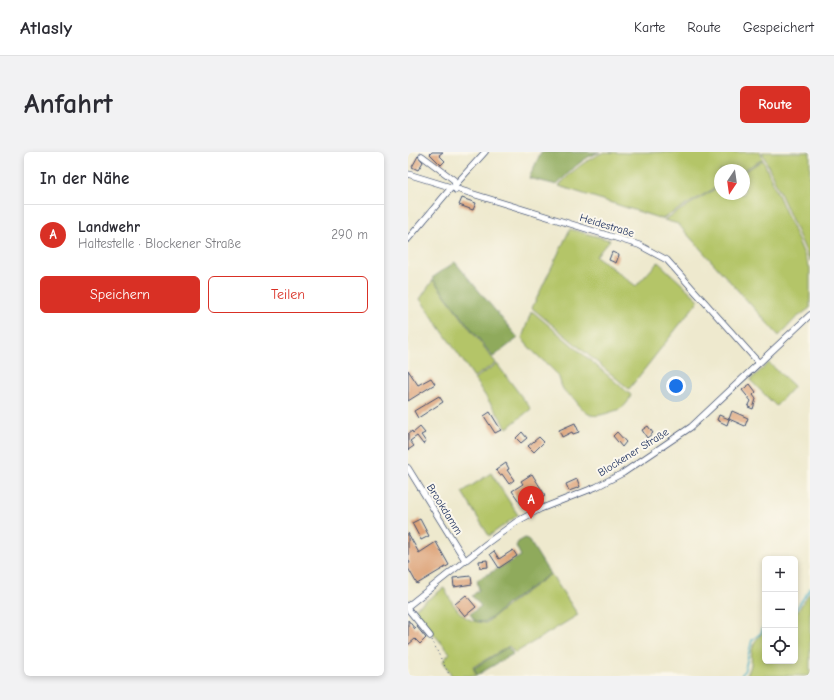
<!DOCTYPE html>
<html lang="de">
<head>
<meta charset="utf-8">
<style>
  :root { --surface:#fff; --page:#f2f2f3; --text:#2b2b33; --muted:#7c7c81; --line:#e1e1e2; --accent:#d93025 }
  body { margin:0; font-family:"Comic Neue",sans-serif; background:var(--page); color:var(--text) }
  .controls { position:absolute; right:12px; bottom:12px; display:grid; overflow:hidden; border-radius:6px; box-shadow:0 2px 6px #0003 }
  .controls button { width:36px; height:36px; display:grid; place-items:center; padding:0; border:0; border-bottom:1px solid var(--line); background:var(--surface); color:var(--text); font:20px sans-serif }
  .compass { position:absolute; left:306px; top:12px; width:36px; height:36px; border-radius:50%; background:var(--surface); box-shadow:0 2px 6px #0003; rotate:193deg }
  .you { position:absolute; left:268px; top:234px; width:14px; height:14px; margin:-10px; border:3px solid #fff; border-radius:50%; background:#1a73e8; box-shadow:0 0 0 6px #1a73e833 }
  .badge { display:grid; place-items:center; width:26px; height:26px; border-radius:50%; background:var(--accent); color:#fff; font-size:13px; font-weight:700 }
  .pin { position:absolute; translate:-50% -33px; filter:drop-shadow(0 1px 2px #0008) }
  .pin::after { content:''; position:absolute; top:21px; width:14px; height:12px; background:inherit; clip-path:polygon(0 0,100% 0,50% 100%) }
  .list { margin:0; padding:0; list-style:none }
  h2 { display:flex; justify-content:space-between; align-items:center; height:52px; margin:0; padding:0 16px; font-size:17px }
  h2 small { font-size:13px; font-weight:400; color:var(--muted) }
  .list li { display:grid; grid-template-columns:26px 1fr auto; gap:12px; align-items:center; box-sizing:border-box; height:60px; padding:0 16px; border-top:1px solid var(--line) }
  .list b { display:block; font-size:15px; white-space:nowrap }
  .list p { margin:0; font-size:13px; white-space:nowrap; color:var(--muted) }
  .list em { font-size:13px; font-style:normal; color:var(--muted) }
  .actions { display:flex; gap:8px; padding:12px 16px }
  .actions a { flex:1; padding:9px 0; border:1px solid var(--accent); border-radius:6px; text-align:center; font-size:14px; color:var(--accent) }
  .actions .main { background:var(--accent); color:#fff }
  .icon { flex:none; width:22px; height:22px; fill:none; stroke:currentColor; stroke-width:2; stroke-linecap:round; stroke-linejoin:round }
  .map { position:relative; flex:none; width:402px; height:524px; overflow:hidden; border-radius:6px }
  header { display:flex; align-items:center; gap:24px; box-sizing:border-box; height:56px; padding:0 20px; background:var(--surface); border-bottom:1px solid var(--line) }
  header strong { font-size:19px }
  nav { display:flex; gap:22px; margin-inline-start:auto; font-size:14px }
  .intro { display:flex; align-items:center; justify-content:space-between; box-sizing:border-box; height:96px; padding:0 24px }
  h1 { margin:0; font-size:28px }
  .button { padding:10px 18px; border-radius:6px; background:var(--accent); color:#fff; font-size:14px; font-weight:700 }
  main { display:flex; gap:24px; padding:0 24px }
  aside { flex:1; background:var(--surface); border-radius:6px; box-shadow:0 2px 6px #0003 }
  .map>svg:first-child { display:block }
  .green { fill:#b4c568; stroke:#687a63 }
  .forest { fill:#8faa5c; stroke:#556c5d }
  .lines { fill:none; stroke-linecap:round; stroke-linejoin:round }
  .stream { stroke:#45acc4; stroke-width:1.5 }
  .building { fill:#dda378 }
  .minor-casing { stroke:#3b4b6f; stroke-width:7 }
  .path { stroke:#3b4b6f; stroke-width:1; stroke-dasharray:1 3; stroke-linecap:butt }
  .minor { stroke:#fff; stroke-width:5.5 }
  .labels { text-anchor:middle; stroke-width:4; stroke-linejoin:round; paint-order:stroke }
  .street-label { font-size:11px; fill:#1b2f5e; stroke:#fbf7ec }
</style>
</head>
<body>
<header>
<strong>Atlasly</strong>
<nav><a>Karte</a><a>Route</a><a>Gespeichert</a></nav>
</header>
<div class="intro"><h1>Anfahrt</h1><a class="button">Route</a></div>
<main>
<aside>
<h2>In der Nähe<small></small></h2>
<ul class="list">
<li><span class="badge">A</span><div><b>Landwehr</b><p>Haltestelle · Blockener Straße</p></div><em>290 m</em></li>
</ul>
<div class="actions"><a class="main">Speichern</a><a>Teilen</a></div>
</aside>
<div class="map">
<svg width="402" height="524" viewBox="0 0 402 524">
  <rect width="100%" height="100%" fill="#fbf7ec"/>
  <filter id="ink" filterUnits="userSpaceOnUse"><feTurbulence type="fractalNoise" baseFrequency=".025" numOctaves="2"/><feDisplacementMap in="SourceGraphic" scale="8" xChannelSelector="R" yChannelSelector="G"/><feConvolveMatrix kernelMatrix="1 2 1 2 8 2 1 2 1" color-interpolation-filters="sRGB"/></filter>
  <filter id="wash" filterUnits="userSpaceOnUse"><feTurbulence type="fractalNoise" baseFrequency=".012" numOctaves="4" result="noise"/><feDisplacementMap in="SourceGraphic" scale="16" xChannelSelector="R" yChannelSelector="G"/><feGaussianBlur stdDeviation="0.9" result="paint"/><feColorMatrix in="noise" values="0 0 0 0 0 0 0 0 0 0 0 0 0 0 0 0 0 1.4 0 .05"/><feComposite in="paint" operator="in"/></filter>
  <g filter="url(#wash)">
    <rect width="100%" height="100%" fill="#eee9ce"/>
    <g class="green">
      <path d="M196,0L221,1L223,0H352L355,7L336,18H312V33L254,67L151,34C163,19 178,8 196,0Z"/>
      <path d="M354,0H402V109Z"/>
      <path d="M355,8L402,116V156L387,167L371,184L270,72L256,68L312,34V42H336V20Z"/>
      <path d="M162,77L202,88L188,104L228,134L250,110L291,148L221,237L124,156Z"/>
      <path d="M25,128L88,211L66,225L12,147Z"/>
      <path d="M123,160H125L223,243C219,254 214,257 203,260C182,267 180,264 167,248C163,243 157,242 154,235C152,231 152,225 148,221C137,209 123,200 114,186Z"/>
      <path d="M361,211L386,234L368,254L342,228Z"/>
      <path d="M89,212L123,257L99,276L66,227Z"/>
      <path d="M83,321L110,363L81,384L54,340Z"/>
      <path d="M143,422L170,463L107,501L101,494L65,515L68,523L67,524H44L35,509L42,501L5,458L36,436C47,456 54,470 78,471L104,450Z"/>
      <path d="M402,440V524H338C347,510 341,507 345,494C347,487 355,482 357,475V509H387V463Z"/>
    </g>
    <g class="forest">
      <path d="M133,0H192C175,5 161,20 149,33L121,26Z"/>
      <path d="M47,110L110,186L85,205L24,126Z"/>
      <path d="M117,386L121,388L142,422L99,452L86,464L77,470L67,469L62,462L73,454L64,444L71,438L69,428L113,404L108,394L110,390Z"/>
      <path d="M100,495L105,502L69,523L66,516Z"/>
    </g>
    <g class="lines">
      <g class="stream">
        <path d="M387,459L402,436"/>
        <path d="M333,524L337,517L344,488L353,481L357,470"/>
      </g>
    </g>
    <g id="blocks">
      <g class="building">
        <path d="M24,0H35L31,3L37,9L33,13L22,2Z"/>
        <path d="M10,4L15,10L10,18L4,15Z"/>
        <path d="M54,46L68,51L65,58L51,53Z"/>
        <path d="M204,100L211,103L208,111L201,108Z"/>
        <path d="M0,218L10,233L23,226L27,232L0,249Z"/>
        <path d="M342,232L348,240L345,243L348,247L345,257L340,255L343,249L334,238Z"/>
        <path d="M31,244L35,250L10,266L6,259Z"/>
        <path d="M324,259L340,266L337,274L321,267L319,273L309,268L311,263L321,267Z"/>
        <path d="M82,260L93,278L87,281L76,264Z"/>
        <path d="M167,271L171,280L165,282L164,280L154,285L151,278Z"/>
        <path d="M240,274L245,281L239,286L234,278Z"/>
        <path d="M12,275L17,281L13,283L18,290L15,292L9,284L2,289L6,294L0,298V282L4,279L5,281Z"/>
        <path d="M114,280L119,286L113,291L108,286Z"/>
        <path d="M209,280L218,290L214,295L205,284Z"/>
        <path d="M131,285L136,290L126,300L120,294Z"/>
        <path d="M98,311L101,317L99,318L106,328L101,332L94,322L92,323L88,318Z"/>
        <path d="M124,322L137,343L126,349L123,345L113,352L104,339L115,332L113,329Z"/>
        <path d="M169,327L172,335L161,339L158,332Z"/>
        <path d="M12,367L21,384L13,388L4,371Z"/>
        <path d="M0,381L11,401L28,390L41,413L9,432L0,416V412L2,411L0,407Z"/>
        <path d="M105,398L109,404L91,416L82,402L86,399L91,407Z"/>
        <path d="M79,408L80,415L72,416L71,409Z"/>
        <path d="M63,424L64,432L46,435L45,426Z"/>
        <path d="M58,443L68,455L57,464L47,452Z"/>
        <path d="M0,468L7,477L9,475L18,486L12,492L7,487L0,493Z"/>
      </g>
    </g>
  </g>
  <g filter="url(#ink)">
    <use href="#blocks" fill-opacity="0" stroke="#3b4b6f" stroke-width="1"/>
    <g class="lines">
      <defs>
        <g id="minor">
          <path d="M14,4L46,28L48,38"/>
          <path d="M0,22L231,93L259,108L351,211"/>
          <path d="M48,32L77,0"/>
          <path d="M0,87L43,36"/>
          <path d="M0,316L57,408"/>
          <path d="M0,454L78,392L108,370L132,357L188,335L215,321L283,275L402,163"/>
          <path d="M0,457L22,484"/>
        </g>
      </defs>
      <use href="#minor" class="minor-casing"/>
      <path class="path" d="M24,488L31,503L41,522"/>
      <use href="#minor" class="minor"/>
    </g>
  </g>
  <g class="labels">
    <g class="street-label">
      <text transform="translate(199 73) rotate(17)" y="4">Heidestraße</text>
      <text transform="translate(225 300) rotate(-32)" y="4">Blockener Straße</text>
      <text transform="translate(37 357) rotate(58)" y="4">Brookdamm</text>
    </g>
  </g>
</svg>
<div class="controls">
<button>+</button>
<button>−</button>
<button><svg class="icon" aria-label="locate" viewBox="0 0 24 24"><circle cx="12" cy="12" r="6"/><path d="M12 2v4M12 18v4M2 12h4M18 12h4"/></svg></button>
</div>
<svg class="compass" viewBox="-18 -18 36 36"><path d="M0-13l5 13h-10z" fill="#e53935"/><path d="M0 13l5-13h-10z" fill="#7c7c81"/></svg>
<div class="you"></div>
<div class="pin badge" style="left:123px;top:367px">A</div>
</div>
</main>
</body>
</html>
